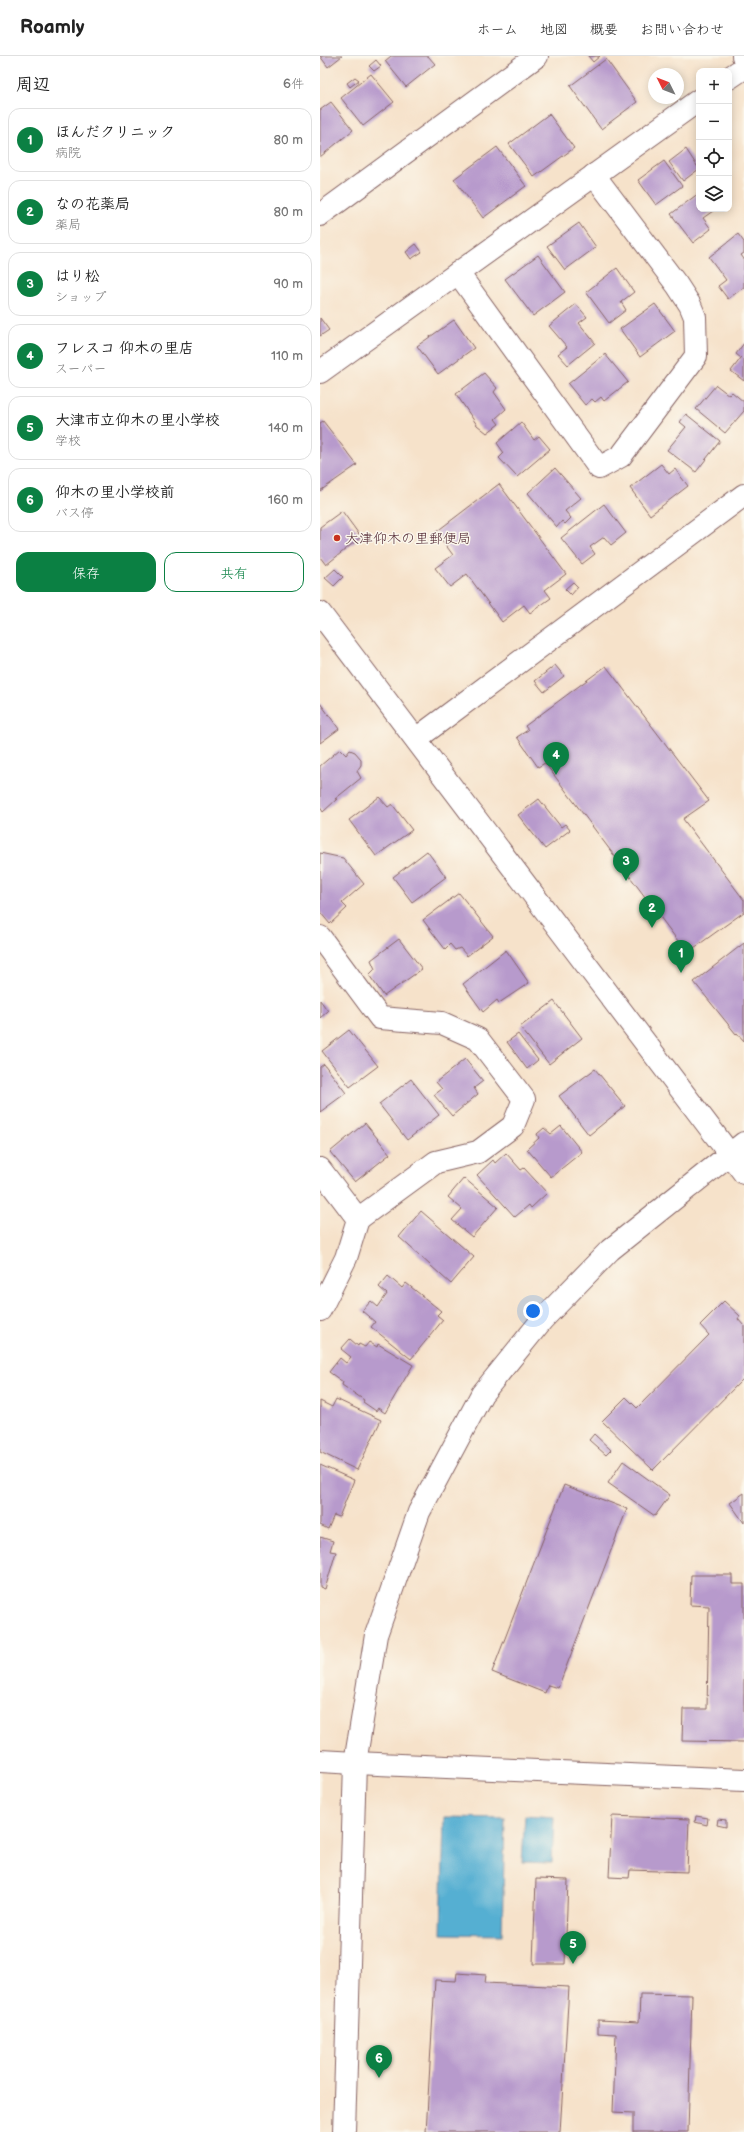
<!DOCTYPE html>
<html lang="ja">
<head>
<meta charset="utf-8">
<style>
  :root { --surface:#fff; --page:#f6f6f6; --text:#222; --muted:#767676; --line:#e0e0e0; --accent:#0b8043 }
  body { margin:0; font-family:"Balsamiq Sans","Klee One",sans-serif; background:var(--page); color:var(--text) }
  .controls { position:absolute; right:12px; top:12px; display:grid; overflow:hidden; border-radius:8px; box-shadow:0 2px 10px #0003 }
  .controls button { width:36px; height:36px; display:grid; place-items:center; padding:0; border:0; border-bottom:1px solid var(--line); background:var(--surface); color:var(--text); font:20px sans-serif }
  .compass { position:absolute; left:328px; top:12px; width:36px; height:36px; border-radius:50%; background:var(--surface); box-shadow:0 2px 10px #0003; rotate:312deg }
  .you { position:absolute; left:213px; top:1255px; width:14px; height:14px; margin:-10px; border:3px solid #fff; border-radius:50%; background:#1a73e8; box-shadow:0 0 0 6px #1a73e833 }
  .badge { display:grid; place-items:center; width:26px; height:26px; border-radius:50%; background:var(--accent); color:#fff; font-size:13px; font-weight:700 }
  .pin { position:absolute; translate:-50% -33px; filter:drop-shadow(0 1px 2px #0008) }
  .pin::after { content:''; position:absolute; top:21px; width:14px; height:12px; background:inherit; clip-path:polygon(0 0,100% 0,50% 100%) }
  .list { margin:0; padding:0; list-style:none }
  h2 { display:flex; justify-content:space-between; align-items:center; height:52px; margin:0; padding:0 16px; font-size:17px }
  h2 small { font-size:13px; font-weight:400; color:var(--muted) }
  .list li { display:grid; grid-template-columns:26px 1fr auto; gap:12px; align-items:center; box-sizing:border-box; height:64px; margin:0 8px 8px; padding:0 8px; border:1px solid var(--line); border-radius:12px }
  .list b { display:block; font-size:15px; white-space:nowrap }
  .list p { margin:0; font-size:13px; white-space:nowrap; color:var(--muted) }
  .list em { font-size:13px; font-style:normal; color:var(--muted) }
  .actions { display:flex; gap:8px; padding:12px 16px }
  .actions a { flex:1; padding:9px 0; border:1px solid var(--accent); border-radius:12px; text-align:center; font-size:14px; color:var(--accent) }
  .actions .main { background:var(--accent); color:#fff }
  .icon { flex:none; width:22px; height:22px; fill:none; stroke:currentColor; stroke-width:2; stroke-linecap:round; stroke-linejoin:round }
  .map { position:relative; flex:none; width:424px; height:2076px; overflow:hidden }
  header { display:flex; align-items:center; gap:24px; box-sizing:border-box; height:56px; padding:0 20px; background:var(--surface); border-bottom:1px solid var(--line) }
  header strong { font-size:19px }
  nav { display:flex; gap:22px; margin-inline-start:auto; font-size:14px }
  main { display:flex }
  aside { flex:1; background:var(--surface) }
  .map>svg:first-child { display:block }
  .water { fill:#54afd2; stroke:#4f677e }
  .building { fill:#b79acc }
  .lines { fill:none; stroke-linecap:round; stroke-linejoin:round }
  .minor-casing { stroke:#866363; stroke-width:24 }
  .tertiary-casing { stroke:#866363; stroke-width:24 }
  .minor { stroke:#fff; stroke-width:22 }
  .tertiary { stroke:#fff; stroke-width:22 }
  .poi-dot { fill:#c8321e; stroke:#fbf7ec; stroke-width:1.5 }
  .labels { text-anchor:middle; stroke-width:3; stroke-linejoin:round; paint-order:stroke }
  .poi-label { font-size:14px; fill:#4a1f2b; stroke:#fbf7ec; text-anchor:start }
</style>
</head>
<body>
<header>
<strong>Roamly</strong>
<nav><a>ホーム</a><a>地図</a><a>概要</a><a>お問い合わせ</a></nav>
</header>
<main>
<aside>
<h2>周辺<small>6件</small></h2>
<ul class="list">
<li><span class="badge">1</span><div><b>ほんだクリニック</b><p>病院</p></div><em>80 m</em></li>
<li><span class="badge">2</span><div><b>なの花薬局</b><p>薬局</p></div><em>80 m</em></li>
<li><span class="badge">3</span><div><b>はり松</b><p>ショップ</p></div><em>90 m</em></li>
<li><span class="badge">4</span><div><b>フレスコ 仰木の里店</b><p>スーパー</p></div><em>110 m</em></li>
<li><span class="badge">5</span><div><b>大津市立仰木の里小学校</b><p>学校</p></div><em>140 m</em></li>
<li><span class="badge">6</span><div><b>仰木の里小学校前</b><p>バス停</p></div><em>160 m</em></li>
</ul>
<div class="actions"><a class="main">保存</a><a>共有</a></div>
</aside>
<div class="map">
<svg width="424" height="2076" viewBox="0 0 424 2076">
  <rect width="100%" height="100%" fill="#fbf7ec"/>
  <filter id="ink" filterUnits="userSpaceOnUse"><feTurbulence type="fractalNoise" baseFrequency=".025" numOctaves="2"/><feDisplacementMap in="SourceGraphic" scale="8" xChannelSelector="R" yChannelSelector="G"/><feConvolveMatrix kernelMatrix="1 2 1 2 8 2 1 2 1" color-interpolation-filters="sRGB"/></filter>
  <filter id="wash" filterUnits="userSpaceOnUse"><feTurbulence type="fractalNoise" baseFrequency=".012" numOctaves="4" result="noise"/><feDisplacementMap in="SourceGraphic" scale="16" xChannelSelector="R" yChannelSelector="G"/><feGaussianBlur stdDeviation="0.9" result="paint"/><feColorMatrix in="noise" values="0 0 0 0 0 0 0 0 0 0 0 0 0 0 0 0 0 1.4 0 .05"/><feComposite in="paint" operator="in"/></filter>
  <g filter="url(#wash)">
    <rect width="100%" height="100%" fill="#f6e2ca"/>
    <g class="water">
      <path d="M205,1759L234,1761L232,1807L202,1806Z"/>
      <path d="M124,1761L185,1762L182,1879L121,1878Z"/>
    </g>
    <g id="blocks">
      <g class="building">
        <path d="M0,0H22L8,11Z"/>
        <path d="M71,0H108L115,8L86,31L65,5Z"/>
        <path d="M268,0H280L273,6Z"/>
        <path d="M286,3L317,46L281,73L250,30Z"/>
        <path d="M56,4L61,10L54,15L49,10Z"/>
        <path d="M51,18L74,46L43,70L21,42Z"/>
        <path d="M35,21L39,24L30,31L27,27Z"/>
        <path d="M11,46L33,74L0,101V54Z"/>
        <path d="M229,58L254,92L214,121L189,88Z"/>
        <path d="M177,91L206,130L163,162L134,123Z"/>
        <path d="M366,93L379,113L363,125L349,106Z"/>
        <path d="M344,105L362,130L336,149L318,124Z"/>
        <path d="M379,137V153H392L393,155L383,162L391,173L373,187L351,158Z"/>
        <path d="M259,167L276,191L245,214L227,190Z"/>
        <path d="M418,178L424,186V197L421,199L424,203V231L408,243L398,230L406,224L389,201Z"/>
        <path d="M96,188L102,196L91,203L86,196Z"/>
        <path d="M218,199L245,236L213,260L185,223Z"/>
        <path d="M297,212L314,236L301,246L306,254L289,267L266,236Z"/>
        <path d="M256,248L267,261L259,267L275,287L248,309L238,298L247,291L229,270Z"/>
        <path d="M335,248L355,275L320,301L300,273Z"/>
        <path d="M0,262L9,274L0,280Z"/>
        <path d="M134,264L154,292L118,318L97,290Z"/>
        <path d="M424,287V325L411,315L421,302L416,298Z"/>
        <path d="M285,298L308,326L284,345L281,341L275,346L272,343L265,349L248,328Z"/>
        <path d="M164,317L177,332L174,336L186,353L175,363L179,368L167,377L157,369L136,338Z"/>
        <path d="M396,329L409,339L412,336L424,346V355L405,377L376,353Z"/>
        <path d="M366,358L400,385L376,416L347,394L366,371L360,366Z"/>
        <path d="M3,365L37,409L0,435V367Z"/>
        <path d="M201,366L214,384L219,380L230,393L197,421L179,402L184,397L177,387Z"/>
        <path d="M341,408L349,418L355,413L368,430L330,459L310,432Z"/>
        <path d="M235,412L261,442L245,455L251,462L245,468L242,465L237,471L208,437Z"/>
        <path d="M179,428L246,518L225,534L231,542L210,557L204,549L182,566L147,518L130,531L115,512L133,499L116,476Z"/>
        <path d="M284,448L306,477L291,489L284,481L270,491L275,498L262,508L241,482Z"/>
        <path d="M22,455L41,481L6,509L0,501V471Z"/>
        <path d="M15,513L23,521L14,530L5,522Z"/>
        <path d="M253,526L258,531L251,539L245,533Z"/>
        <path d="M235,609L244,620L224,636L215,625Z"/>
        <path d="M286,610L389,745L363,763L424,844V856L367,897L225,707L218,711L197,681L208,674L205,670Z"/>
        <path d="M0,647L19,673L0,687Z"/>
        <path d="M20,693L26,699L30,694L35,696L41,703V709L37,715L41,722L15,743H17L3,756L0,751V710Z"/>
        <path d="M59,741L68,751L72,748L92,774L56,800L29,764Z"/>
        <path d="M219,743L241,771L245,768L250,774L225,793L198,759Z"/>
        <path d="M107,795L126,821L92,846L73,821Z"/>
        <path d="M0,797L23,802L44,828L22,847L27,852L10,868L0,856Z"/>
        <path d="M139,837L173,880L147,900L140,892L135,894L130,888L125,893L103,864Z"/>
        <path d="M79,883L102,913L64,940L49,919L55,913L51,904Z"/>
        <path d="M424,887V985L417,977L416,978L374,926Z"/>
        <path d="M186,894L209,927L179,947L177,944L163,956L143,928Z"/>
        <path d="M0,944L8,955L0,962Z"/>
        <path d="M234,945L262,982L229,1008L200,971Z"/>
        <path d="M29,974L58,1010L30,1031L2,995Z"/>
        <path d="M198,978L218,1004L207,1013L187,986Z"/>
        <path d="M145,1003L163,1025L154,1032L158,1038L132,1060L114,1039L122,1033L116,1026Z"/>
        <path d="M4,1008L26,1037L0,1056V1011Z"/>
        <path d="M275,1013L305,1050L269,1079L239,1040Z"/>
        <path d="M91,1023L119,1059L87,1084L59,1048Z"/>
        <path d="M45,1067L70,1098L35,1126L10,1096Z"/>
        <path d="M241,1070L262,1096L231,1121L207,1093L219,1082L217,1078L224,1072L231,1078Z"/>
        <path d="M186,1097L201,1114L204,1112L227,1137L211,1152L209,1149L195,1161L157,1119L173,1104L175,1107Z"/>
        <path d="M144,1122L178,1151L152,1181L132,1164L142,1153L128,1141Z"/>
        <path d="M101,1155L154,1201L131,1228L79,1181Z"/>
        <path d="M68,1220L82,1232L86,1227L121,1255L117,1259L123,1264L91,1303L51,1271L55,1266L42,1255L51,1245L58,1251L67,1238L59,1231Z"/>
        <path d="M404,1245L420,1260L418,1263L424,1270V1322L333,1414L282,1365L306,1341L317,1352L389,1279L380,1269Z"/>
        <path d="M30,1283L38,1290L39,1288L45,1291L49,1286L57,1291L58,1288L93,1309L65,1357L58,1352L56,1355L43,1346L44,1344L22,1329L23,1326L9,1316L20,1302L26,1307L31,1301L21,1293Z"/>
        <path d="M16,1343L61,1364L37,1414L0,1396V1345L12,1351Z"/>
        <path d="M274,1378L291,1394L286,1399L269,1384Z"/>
        <path d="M303,1405L350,1439L335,1460L288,1427Z"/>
        <path d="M0,1409L34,1424L19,1461L14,1459L8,1473L0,1469Z"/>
        <path d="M244,1429L307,1453L238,1632L228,1629L225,1637L172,1616Z"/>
        <path d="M424,1437V1467L410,1447Z"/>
        <path d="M0,1481L13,1485L10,1495L16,1496L5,1533L0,1531Z"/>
        <path d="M371,1519H412V1528H424V1686L362,1685L363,1653H387L389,1550L370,1549Z"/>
        <path d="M292,1760L369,1763L367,1816L310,1814L309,1822L289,1821Z"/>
        <path d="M376,1760L388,1762L387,1769L375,1766Z"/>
        <path d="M398,1763L406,1764V1771L397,1769Z"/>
        <path d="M216,1823L248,1824L245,1908H213Z"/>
        <path d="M137,1917L166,1919L165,1927L249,1931L240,2076H106L115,1924L136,1925Z"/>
        <path d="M320,1938L372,1939L368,2076H313V2057L293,2056L296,1978L278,1977V1964L319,1966Z"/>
      </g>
    </g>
  </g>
  <g filter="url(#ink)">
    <use href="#blocks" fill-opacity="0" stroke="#866363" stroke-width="1"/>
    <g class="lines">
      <defs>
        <g id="minor">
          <path d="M409,22L424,12"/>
          <path d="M0,159L217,0"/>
          <path d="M138,217L279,412L301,400L376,300L375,261L370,249L357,229L274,119"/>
          <path d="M0,316L379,44"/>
          <path d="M0,557L424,1117"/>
          <path d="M96,683L424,439"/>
          <path d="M0,881L60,962L122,967L158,983L204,1043L193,1070L158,1096L116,1106L38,1163"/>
          <path d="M0,1113L38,1163L26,1202L0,1254"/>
          <path d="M35,1707L424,1724"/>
        </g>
        <g id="tertiary">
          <path d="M423,0L424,2"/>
          <path d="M0,1705L35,1707"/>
          <path d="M24,2076L35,1707L56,1579L99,1456L162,1338L222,1264L290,1194L424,1087"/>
        </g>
      </defs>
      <use href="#minor" class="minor-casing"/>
      <use href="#tertiary" class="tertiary-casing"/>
      <use href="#minor" class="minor"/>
      <use href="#tertiary" class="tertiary"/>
    </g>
  </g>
  <circle class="poi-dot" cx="17" cy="482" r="4"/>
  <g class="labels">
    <g class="poi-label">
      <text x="25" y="487">大津仰木の里郵便局</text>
    </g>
  </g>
</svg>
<div class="controls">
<button>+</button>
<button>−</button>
<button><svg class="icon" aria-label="locate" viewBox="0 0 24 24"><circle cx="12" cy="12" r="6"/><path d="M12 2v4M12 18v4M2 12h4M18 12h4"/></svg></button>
<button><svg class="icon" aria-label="layers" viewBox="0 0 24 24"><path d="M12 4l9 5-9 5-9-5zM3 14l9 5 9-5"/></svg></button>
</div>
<svg class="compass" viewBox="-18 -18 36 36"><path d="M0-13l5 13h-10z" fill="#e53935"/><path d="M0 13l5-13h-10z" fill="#767676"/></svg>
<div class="you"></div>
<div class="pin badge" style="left:361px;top:917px">1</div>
<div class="pin badge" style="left:332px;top:872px">2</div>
<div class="pin badge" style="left:306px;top:825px">3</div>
<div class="pin badge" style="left:236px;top:719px">4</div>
<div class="pin badge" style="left:253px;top:1908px">5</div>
<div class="pin badge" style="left:59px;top:2022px">6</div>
</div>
</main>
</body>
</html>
